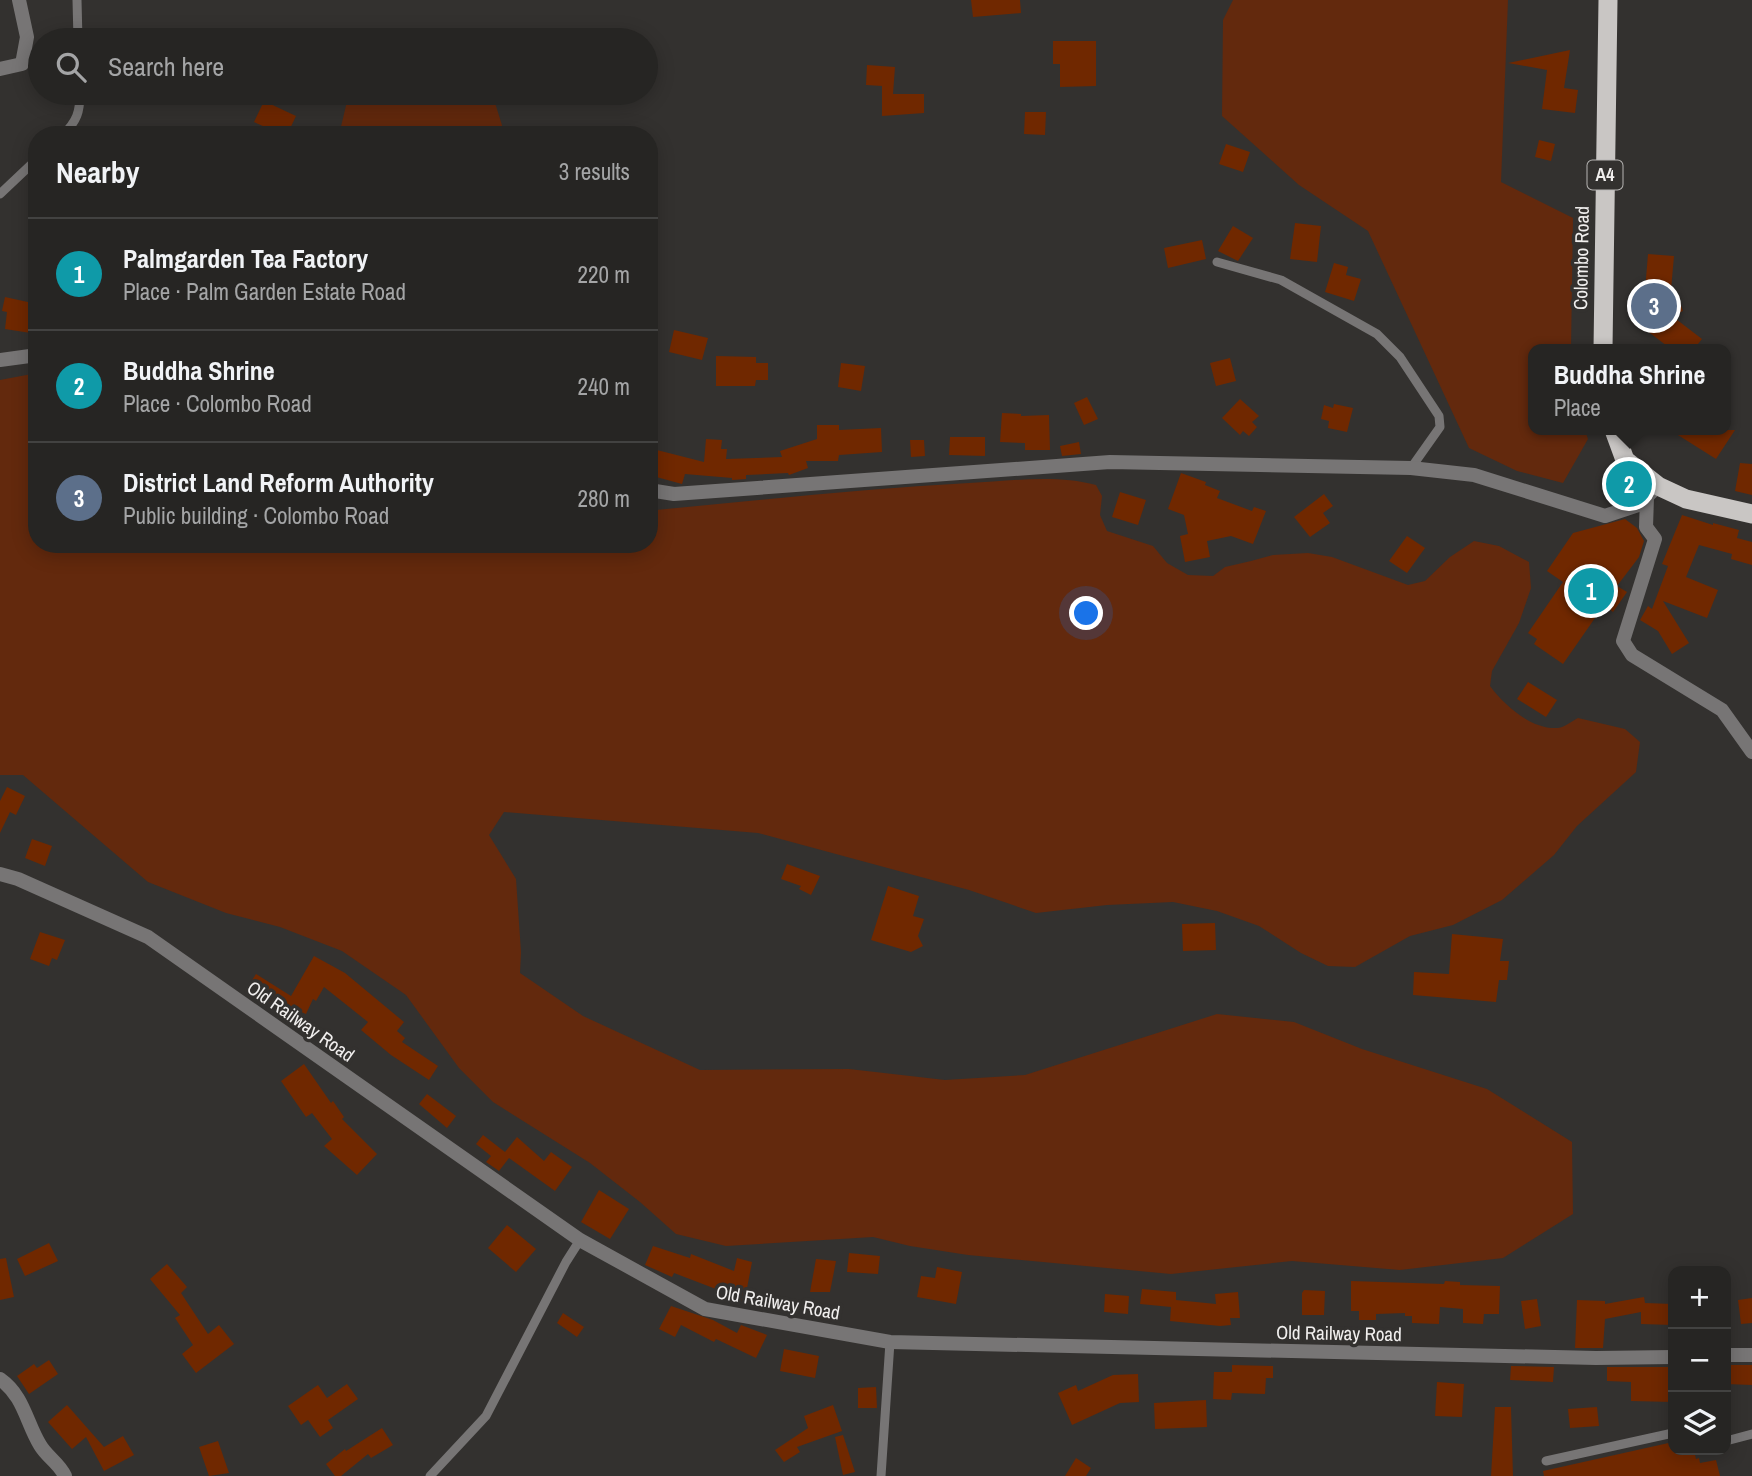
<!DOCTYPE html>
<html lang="en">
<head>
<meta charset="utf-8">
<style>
  :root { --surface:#262523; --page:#2e2d2b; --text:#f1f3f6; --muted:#a4a5a6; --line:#424241; --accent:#db2777 }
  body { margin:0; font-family:"Archivo Narrow",sans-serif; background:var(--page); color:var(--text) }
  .controls { position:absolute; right:21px; bottom:21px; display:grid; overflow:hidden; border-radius:14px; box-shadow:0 4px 18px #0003 }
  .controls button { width:63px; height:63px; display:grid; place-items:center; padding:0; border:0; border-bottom:2px solid var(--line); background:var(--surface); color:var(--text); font:35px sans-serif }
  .you { position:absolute; left:1087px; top:614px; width:24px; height:24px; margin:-18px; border:5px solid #fff; border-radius:50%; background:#1a73e8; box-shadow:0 0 0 10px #1a73e833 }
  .badge { display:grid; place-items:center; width:46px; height:46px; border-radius:50%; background:var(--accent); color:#fff; font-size:23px; font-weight:700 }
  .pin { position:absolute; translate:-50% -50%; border:4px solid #fff; box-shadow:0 2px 7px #0006 }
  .popup { position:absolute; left:1528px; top:344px; width:203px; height:91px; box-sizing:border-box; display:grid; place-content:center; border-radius:14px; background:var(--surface); filter:drop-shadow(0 2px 5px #0005); font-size:23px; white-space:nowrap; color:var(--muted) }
  .popup b { font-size:26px; color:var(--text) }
  .popup::after { content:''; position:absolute; left:50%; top:100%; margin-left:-14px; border:14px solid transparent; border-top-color:var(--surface) }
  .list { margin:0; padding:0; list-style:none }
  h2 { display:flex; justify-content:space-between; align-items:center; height:91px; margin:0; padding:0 28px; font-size:30px }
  h2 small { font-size:23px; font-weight:400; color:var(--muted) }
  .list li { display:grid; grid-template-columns:46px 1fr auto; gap:21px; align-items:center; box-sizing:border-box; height:112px; padding:0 28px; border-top:2px solid var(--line) }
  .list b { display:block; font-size:26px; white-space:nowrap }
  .list p { margin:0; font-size:23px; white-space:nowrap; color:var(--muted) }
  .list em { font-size:23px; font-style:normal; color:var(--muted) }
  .icon { flex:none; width:38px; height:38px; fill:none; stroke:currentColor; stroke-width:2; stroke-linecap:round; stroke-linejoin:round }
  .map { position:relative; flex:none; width:1752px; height:1476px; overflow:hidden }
  .search { position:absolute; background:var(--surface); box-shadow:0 4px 18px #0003; left:28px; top:28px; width:630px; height:77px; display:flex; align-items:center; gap:18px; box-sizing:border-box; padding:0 24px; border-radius:38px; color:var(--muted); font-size:26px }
  .panel { position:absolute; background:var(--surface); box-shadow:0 4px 18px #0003; left:28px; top:126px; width:630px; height:427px; border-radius:28px }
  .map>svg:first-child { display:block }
  .green { fill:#63290d }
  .building { fill:#702800 }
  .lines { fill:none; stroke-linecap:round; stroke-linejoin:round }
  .service { stroke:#777575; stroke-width:9 }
  .minor { stroke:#777575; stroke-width:14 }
  .trunk { stroke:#c9c6c4; stroke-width:19 }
  .labels { text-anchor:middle; stroke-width:7; stroke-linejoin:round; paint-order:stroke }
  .shield { fill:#33312f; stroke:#b8b6b5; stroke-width:2 }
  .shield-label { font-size:18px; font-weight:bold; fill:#f1efee }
  .street-label { font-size:19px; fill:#f1efee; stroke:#33312f }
</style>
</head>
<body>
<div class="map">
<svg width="1752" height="1476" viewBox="0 0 1752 1476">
  <rect width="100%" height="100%" fill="#33312f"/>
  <g class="green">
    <path d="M1233,0H1508L1501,182L1573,218L1571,349H1533V430H1585L1588,439L1563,483L1517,471L1469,448L1368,231L1299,185L1222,116L1223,20Z"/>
    <path d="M349,93H492L505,135H339Z"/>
    <path d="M37,373V544H649V508L656,510C760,500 864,489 969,483C1010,481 1056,474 1096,485L1102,496L1100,515L1107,531L1153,546L1167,563L1188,575L1213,576L1225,567L1251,561L1273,555L1308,553L1332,557L1408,585L1425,581L1450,557L1474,541L1499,546L1529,562L1531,588L1519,623L1492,671L1490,686C1505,706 1532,730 1558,728C1565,727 1572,721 1578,718L1625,729L1640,742L1636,772L1577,826L1554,855L1502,900L1453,925L1410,936L1355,967L1328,966L1301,953L1259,926L1217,911L1173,902L1107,905L1036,913L969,890L758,833L504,812L489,835L516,879L521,952L520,973L583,1016L700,1070L849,1069L945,1080L1025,1075L1217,1014L1294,1022L1362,1049L1487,1089L1572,1142L1573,1214L1503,1258L1400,1270L1292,1261L1171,1274L968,1255L910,1246L873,1237L726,1246L676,1234L640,1202L590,1163L493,1102L459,1068L406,995L342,951L280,927L226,913L148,882L23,775H0V380Z"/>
  </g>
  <g class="building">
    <path d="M971,0H1020L1021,13L973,17Z"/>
    <path d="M1053,41H1096V86L1060,87V64H1053Z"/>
    <path d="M1570,50L1564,88L1578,90L1575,113L1542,109L1547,70L1508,63Z"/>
    <path d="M867,65L895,67L893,94H924V113L882,116V86L866,85Z"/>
    <path d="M264,101L296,116L287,135H282L254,122Z"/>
    <path d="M1025,112H1046L1045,135L1024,134Z"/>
    <path d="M1539,140L1555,144L1551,161L1535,157Z"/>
    <path d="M1226,144L1250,152L1243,172L1219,164Z"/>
    <path d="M1295,223L1321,226L1317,262L1290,259Z"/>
    <path d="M1233,226L1253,238L1238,261L1218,251Z"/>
    <path d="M1202,240L1206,259L1168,268L1164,248Z"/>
    <path d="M1648,254L1674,256L1670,301L1678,297L1683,311L1672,316L1702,339L1694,349H1671L1642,327Z"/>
    <path d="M1334,263L1348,267L1346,275L1361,279L1354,301L1325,292Z"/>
    <path d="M5,297L37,304V334L5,329L7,312L2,311Z"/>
    <path d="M674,330L708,338L702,360L669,352Z"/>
    <path d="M716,356L756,357V363H768V380H756L755,386H716Z"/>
    <path d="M1230,358L1236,381L1216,386L1210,363Z"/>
    <path d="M841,363L865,366L861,391L838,387Z"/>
    <path d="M1087,397L1098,419L1084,425L1074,403Z"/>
    <path d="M1240,399L1259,416L1252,422L1257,427L1249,436L1243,431L1240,435L1222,418Z"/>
    <path d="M1334,404L1353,408L1347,432L1328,428L1329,421L1321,419L1324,405L1333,408Z"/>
    <path d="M1002,413L1021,414V416L1049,415L1050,450H1025V443L1000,442Z"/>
    <path d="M817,425H839V430L881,428L882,452L839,455L838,461H806L808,468L789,475L788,473L746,475V479L732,480V478L685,474L682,484L649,475V448L704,462L706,439L722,440L721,449H727L726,459L782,457L780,451L817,439Z"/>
    <path d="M1670,430H1735L1716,459Z"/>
    <path d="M950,437H985V456L949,455Z"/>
    <path d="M910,440H924L925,456L911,457Z"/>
    <path d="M1079,442L1081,454L1062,456L1060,446Z"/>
    <path d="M1740,463L1752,464V495L1735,491Z"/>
    <path d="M1181,473L1206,482L1205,485L1220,491L1217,498L1252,511L1254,507L1266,511L1253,544L1231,536L1207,541L1210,557L1185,562L1180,536L1188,534L1184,515L1168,509Z"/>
    <path d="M1625,476L1640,487L1630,492L1621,487Z"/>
    <path d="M1120,492L1146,500L1138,525L1112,517Z"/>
    <path d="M1324,494L1333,506L1323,513L1330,523L1310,537L1294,517Z"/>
    <path d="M1682,515L1713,525V523L1739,530L1737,538L1752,542V565L1731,559L1732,554L1699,545L1686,577L1718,590L1707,618L1663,601L1689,643L1672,654L1658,631L1640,620L1648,606L1652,609L1668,566L1662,564Z"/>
    <path d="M1625,519L1637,528L1644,541L1639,557L1617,586L1627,592L1613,612L1604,605L1563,664L1534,644L1537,639L1528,633L1563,582L1547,571L1573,533Z"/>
    <path d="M1407,536L1425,548L1407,573L1389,561Z"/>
    <path d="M1528,682L1557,700L1546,717L1517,699Z"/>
    <path d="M7,787L25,796L16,815L10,812L0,833V801Z"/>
    <path d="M32,839L52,846L45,866L25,858Z"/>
    <path d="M787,864L820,876L811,895L799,889L801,886L781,879Z"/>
    <path d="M888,886L919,896L913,916L924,919L918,936L923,946L911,952L871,940Z"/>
    <path d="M1215,923L1216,950L1183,951L1182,924Z"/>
    <path d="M40,932L65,940L57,960L52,958L49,966L30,959Z"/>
    <path d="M1452,934L1503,939L1500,961H1509L1507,980H1499L1496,1002L1413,995L1414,972L1449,974Z"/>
    <path d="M314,956L345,973L404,1022L397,1031L405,1038L402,1042L438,1066L429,1080L391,1055L361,1030L368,1022L324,987L316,1001L313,999L306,1014L276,1001L273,1006L247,988L256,974L291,996Z"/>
    <path d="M304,1064L331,1103L333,1101L344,1117L342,1119L377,1154L357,1175L324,1146L332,1139L312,1113L306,1117L281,1081Z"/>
    <path d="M427,1094L456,1116L447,1128L419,1104Z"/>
    <path d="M483,1135L505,1152L517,1137L544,1161L551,1152L572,1167L555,1191L509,1158L499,1171L486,1162L491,1156L476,1144Z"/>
    <path d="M599,1190L629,1209L610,1239L581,1222Z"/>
    <path d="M507,1225L536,1249L516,1272L488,1248Z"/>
    <path d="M49,1243L58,1261L25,1276L17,1259Z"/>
    <path d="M653,1246L690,1258L691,1254L734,1271L737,1258L752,1262L744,1304L728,1299L729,1294L674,1273L672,1277L645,1265Z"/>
    <path d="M849,1253L880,1256L878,1274L847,1272Z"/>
    <path d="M6,1258L14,1297L0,1300V1259Z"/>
    <path d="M816,1259L836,1261L830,1292H810Z"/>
    <path d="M167,1264L187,1287L181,1293L208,1334L219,1325L234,1344L196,1373L182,1354L193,1345L175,1318L180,1315L150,1279Z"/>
    <path d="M937,1267L962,1272L956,1304L917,1297L921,1276L935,1278Z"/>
    <path d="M1351,1281L1444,1284L1445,1281L1460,1282V1285L1500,1286L1499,1314H1484L1483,1324L1463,1323V1309L1440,1307L1439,1324L1412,1323V1316H1405V1313L1376,1314V1320H1359V1311H1351Z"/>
    <path d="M1142,1289L1176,1292V1300L1216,1304L1215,1294L1238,1292L1240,1318H1230L1231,1325L1220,1326L1170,1321L1171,1307L1140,1304Z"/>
    <path d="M1304,1290L1325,1291L1324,1315H1302V1293Z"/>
    <path d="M1105,1294L1129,1296L1128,1314L1104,1312Z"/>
    <path d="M1644,1297L1645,1303L1673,1304V1325L1641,1324V1312L1605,1319L1603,1348H1575L1577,1300L1605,1301V1304Z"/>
    <path d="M1752,1298V1323L1741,1324L1738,1300Z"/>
    <path d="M1537,1299L1541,1326L1525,1329L1521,1301Z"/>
    <path d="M671,1306L713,1320L737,1333L741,1325L767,1335L756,1358L716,1339L714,1342L681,1325L675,1337L659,1329Z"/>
    <path d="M563,1313L584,1327L577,1337L557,1323Z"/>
    <path d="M784,1349L819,1356L815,1378L780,1371Z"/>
    <path d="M49,1360L58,1374L29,1394L17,1376L34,1364L37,1368Z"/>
    <path d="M1232,1365L1273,1366V1378H1266L1265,1394L1232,1393L1231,1400L1213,1399L1214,1372H1232Z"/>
    <path d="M1726,1365H1752V1385L1726,1384Z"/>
    <path d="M1511,1366L1554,1367L1553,1382L1510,1380Z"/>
    <path d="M1607,1367H1673V1402L1631,1401V1382L1607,1381Z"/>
    <path d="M1138,1374L1139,1402L1120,1403L1072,1425L1058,1393L1076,1385L1078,1391L1113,1375Z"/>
    <path d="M1437,1382L1464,1384L1462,1417L1435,1416Z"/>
    <path d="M347,1384L358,1399L328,1420L333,1428L320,1437L308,1420L301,1425L288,1406L318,1385L327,1398Z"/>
    <path d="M876,1387L877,1408H858V1388Z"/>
    <path d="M1206,1400L1207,1427L1155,1429L1154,1403Z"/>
    <path d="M67,1405L104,1447L123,1436L134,1455L104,1471L86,1437L72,1449L48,1422Z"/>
    <path d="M833,1405L842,1431L797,1447L800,1452L784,1462L775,1450L808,1428L804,1416Z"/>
    <path d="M1495,1407H1511L1513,1476H1491Z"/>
    <path d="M1597,1407L1599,1426L1570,1428L1568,1409Z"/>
    <path d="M382,1428L393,1445L371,1458L368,1454L341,1476H335L326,1464L345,1449L346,1451Z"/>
    <path d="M843,1435L855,1472L843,1475L835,1437Z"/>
    <path d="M218,1441L229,1473L209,1476L199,1447Z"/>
    <path d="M1673,1442V1450H1694L1696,1459L1699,1458L1700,1463L1716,1460L1720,1476H1544L1543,1471Z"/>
    <path d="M1076,1458L1091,1468L1086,1476H1065Z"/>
  </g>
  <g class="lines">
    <g class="service">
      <path d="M77,0L78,40"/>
      <path d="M63,135C77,121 80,112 80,93"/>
      <path d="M0,194L37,159"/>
      <path d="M1217,262L1281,280L1377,334L1400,357L1439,416L1440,427L1411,468"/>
      <path d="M1726,1441L1752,1434"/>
      <path d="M1546,1461L1673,1433"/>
      <path d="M430,1476L486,1416L566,1262L580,1240"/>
      <path d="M881,1476L890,1342"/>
    </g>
    <g class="minor">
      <path d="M0,69L22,64L27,37L19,0"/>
      <path d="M0,360L37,355"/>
      <path d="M649,490L674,494L1110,462L1411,468L1474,475L1605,516L1638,505L1658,486"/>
      <path d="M1647,497L1646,527L1655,539L1623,641L1632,655L1722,710L1752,752"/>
      <path d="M0,874L18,879L148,937L580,1240L705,1309L890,1342L1596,1358L1673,1357"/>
      <path d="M1726,1355H1752"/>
      <path d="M0,1379C24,1396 26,1422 40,1445C47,1457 59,1463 65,1476"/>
    </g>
    <g class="trunk">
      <path d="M1603,349L1608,0"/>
      <path d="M1614,430L1625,460L1658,486L1686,499L1752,514"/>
    </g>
  </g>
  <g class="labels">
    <rect class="shield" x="1587.5" y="160.5" width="35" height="29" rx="5"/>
    <g class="shield-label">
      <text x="1605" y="181">A4</text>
    </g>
    <g class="street-label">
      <text transform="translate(1581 258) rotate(-89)" y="7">Colombo Road</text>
      <text transform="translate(301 1021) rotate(35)" y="7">Old Railway Road</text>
      <text transform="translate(778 1302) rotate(10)" y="7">Old Railway Road</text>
      <text transform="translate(1339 1333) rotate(1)" y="7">Old Railway Road</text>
    </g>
  </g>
</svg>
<div class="controls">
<button>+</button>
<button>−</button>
<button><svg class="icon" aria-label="layers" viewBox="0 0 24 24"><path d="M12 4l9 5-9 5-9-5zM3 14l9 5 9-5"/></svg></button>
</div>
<div class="you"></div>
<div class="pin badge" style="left:1591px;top:591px;background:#0f9aa8">1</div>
<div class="pin badge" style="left:1629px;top:484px;background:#0f9aa8">2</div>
<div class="popup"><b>Buddha Shrine</b>Place</div>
<div class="pin badge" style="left:1654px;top:306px;background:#5c6f8a">3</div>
<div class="search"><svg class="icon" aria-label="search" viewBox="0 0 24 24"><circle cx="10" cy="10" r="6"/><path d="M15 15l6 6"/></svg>Search here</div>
<section class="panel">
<h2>Nearby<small>3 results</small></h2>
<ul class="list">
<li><span class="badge" style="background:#0f9aa8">1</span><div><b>Palmgarden Tea Factory</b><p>Place · Palm Garden Estate Road</p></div><em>220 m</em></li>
<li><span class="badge" style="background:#0f9aa8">2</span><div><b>Buddha Shrine</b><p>Place · Colombo Road</p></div><em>240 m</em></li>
<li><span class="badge" style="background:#5c6f8a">3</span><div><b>District Land Reform Authority</b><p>Public building · Colombo Road</p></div><em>280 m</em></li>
</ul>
</section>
</div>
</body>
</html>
